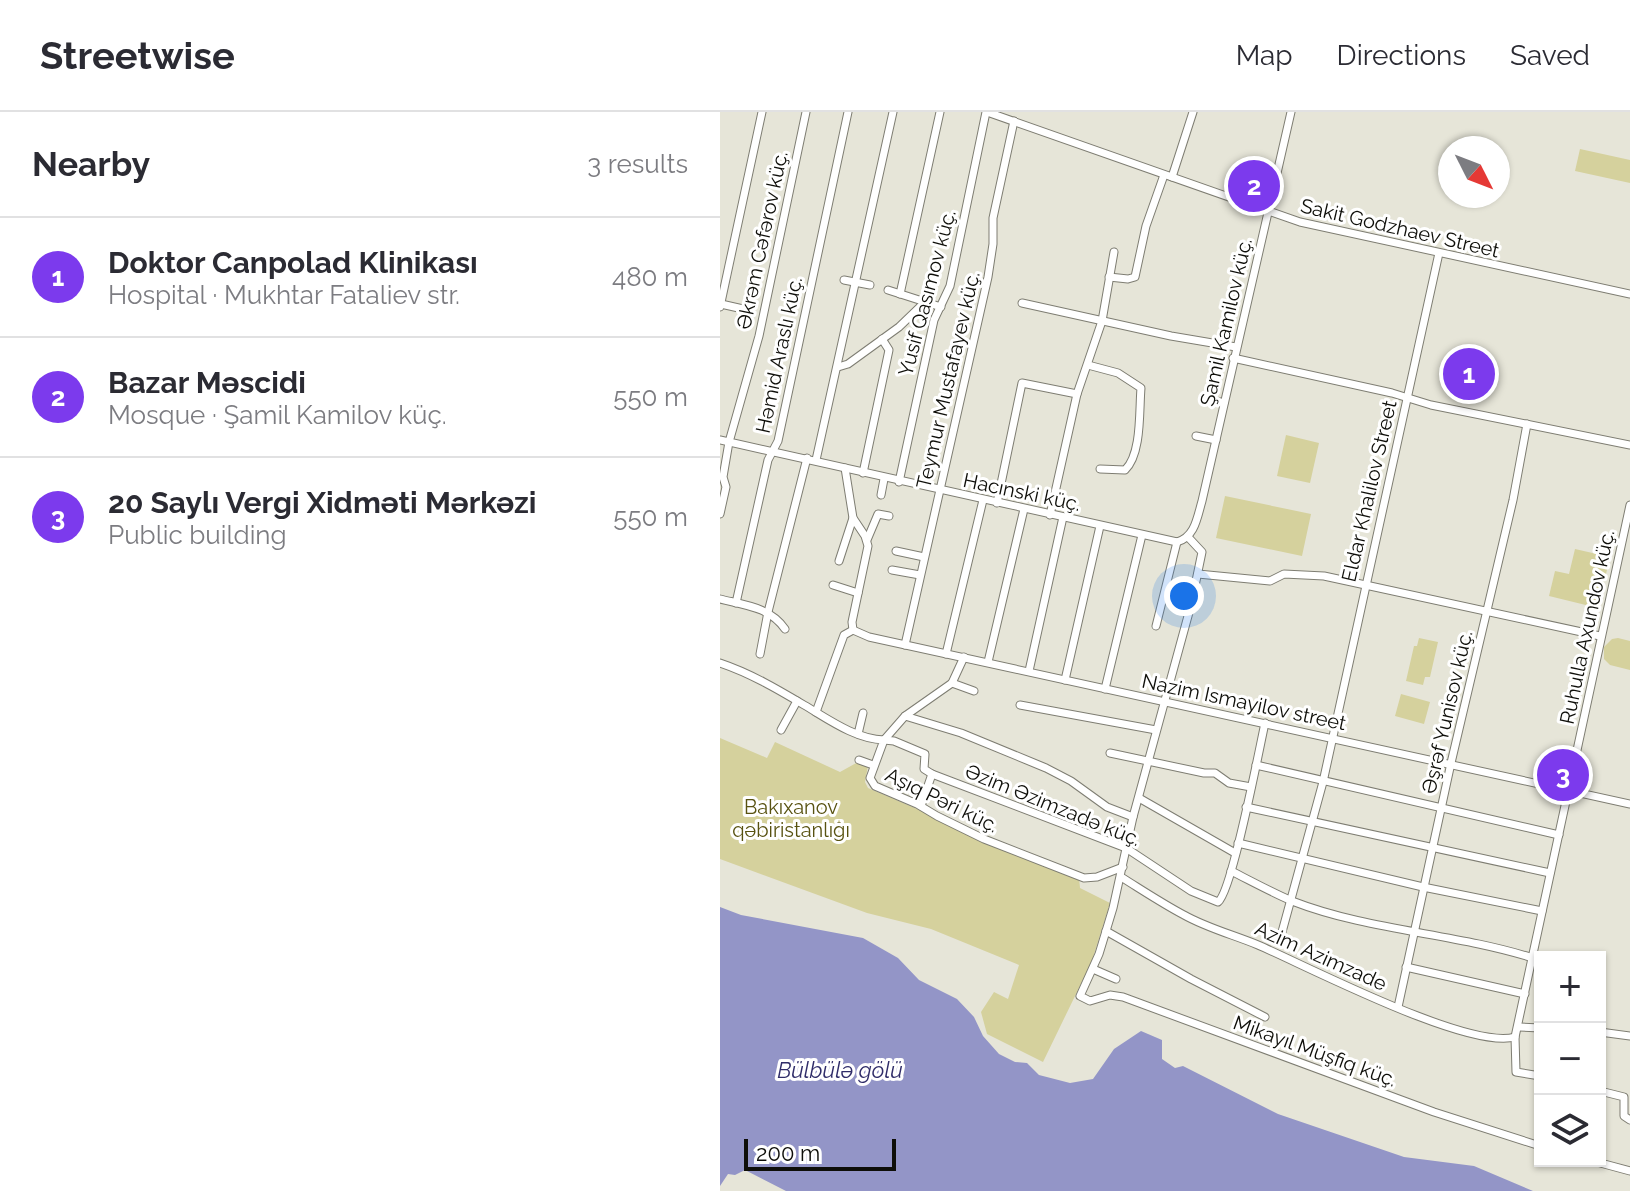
<!DOCTYPE html>
<html lang="en">
<head>
<meta charset="utf-8">
<style>
  :root { --surface:#fff; --page:#f7f7f7; --text:#2b2b33; --muted:#7c7c81; --line:#e1e1e2; --accent:#7c3aed }
  body { margin:0; font-family:Raleway,sans-serif; background:var(--page); color:var(--text) }
  .controls { position:absolute; right:24px; bottom:24px; display:grid; overflow:hidden; border-radius:0px; box-shadow:0 2px 6px #0004 }
  .controls button { width:72px; height:72px; display:grid; place-items:center; padding:0; border:0; border-bottom:2px solid var(--line); background:var(--surface); color:var(--text); font:40px sans-serif }
  .compass { position:absolute; left:718px; top:24px; width:72px; height:72px; border-radius:50%; background:var(--surface); box-shadow:0 2px 6px #0004; rotate:132deg }
  .scale { position:absolute; left:24px; bottom:20px; width:152px; box-sizing:border-box; padding-left:8px; border:4px solid #0e0e09; border-top:0; font-size:22px; line-height:28px; white-space:nowrap; color:#0e0e09; -webkit-text-stroke:6px #fff; paint-order:stroke }
  .you { position:absolute; left:464px; top:484px; width:28px; height:28px; margin:-20px; border:6px solid #fff; border-radius:50%; background:#1a73e8; box-shadow:0 0 0 12px #1a73e833 }
  .badge { display:grid; place-items:center; width:52px; height:52px; border-radius:50%; background:var(--accent); color:#fff; font-size:26px; font-weight:700 }
  .pin { position:absolute; translate:-50% -50%; border:4px solid #fff; box-shadow:0 2px 8px #0006 }
  .list { margin:0; padding:0; list-style:none }
  h2 { display:flex; justify-content:space-between; align-items:center; height:104px; margin:0; padding:0 32px; font-size:34px }
  h2 small { font-size:26px; font-weight:400; color:var(--muted) }
  .list li { display:grid; grid-template-columns:52px 1fr auto; gap:24px; align-items:center; box-sizing:border-box; height:120px; padding:0 32px; border-top:2px solid var(--line) }
  .list b { display:block; font-size:30px; white-space:nowrap }
  .list p { margin:0; font-size:26px; white-space:nowrap; color:var(--muted) }
  .list em { font-size:26px; font-style:normal; color:var(--muted) }
  .icon { flex:none; width:44px; height:44px; fill:none; stroke:currentColor; stroke-width:2; stroke-linecap:round; stroke-linejoin:round }
  .map { position:relative; flex:none; width:910px; height:1079px; overflow:hidden }
  header { display:flex; align-items:center; gap:48px; box-sizing:border-box; height:112px; padding:0 40px; background:var(--surface); border-bottom:2px solid var(--line) }
  header strong { font-size:38px }
  nav { display:flex; gap:44px; margin-inline-start:auto; font-size:28px }
  main { display:flex }
  aside { flex:1; background:var(--surface) }
  .map>svg:first-child { display:block }
  .green { fill:#d5d19d }
  .water { fill:#9395c7 }
  .lines { fill:none; stroke-linecap:round; stroke-linejoin:round }
  .minor-casing { stroke:#7e7d72; stroke-width:9 }
  .minor { stroke:#fff; stroke-width:7 }
  .labels { text-anchor:middle; stroke-width:6; stroke-linejoin:round; paint-order:stroke }
  .street-label { font-size:20px; fill:#0e0e09; stroke:#fff }
  .park-label { font-size:20px; fill:#585211; stroke:#fff }
  .water-label { font-size:22px; font-style:italic; fill:#2f2c69; stroke:#fff }
</style>
</head>
<body>
<header>
<strong>Streetwise</strong>
<nav><a>Map</a><a>Directions</a><a>Saved</a></nav>
</header>
<main>
<aside>
<h2>Nearby<small>3 results</small></h2>
<ul class="list">
<li><span class="badge">1</span><div><b>Doktor Canpolad Klinikası</b><p>Hospital · Mukhtar Fataliev str.</p></div><em>480 m</em></li>
<li><span class="badge">2</span><div><b>Bazar Məscidi</b><p>Mosque · Şamil Kamilov küç.</p></div><em>550 m</em></li>
<li><span class="badge">3</span><div><b>20 Saylı Vergi Xidməti Mərkəzi</b><p>Public building</p></div><em>550 m</em></li>
</ul>
</aside>
<div class="map">
<svg width="910" height="1079" viewBox="0 0 910 1079">
  <rect width="100%" height="100%" fill="#e6e5d8"/>
  <g class="green">
    <path d="M860,37L910,48V71L855,59Z"/>
    <path d="M566,323L599,331L590,371L557,364Z"/>
    <path d="M505,384L591,402L582,444L496,426Z"/>
    <path d="M855,437L890,445L878,496L829,484L835,459L849,462Z"/>
    <path d="M699,526L718,530L710,565H705L703,573L686,569L694,534H697Z"/>
    <path d="M898,526L910,529V558L890,553L884,547V535L892,527Z"/>
    <path d="M681,582L710,590L704,612L675,604Z"/>
    <path d="M0,626L47,646L55,630L120,660L138,650L148,654L145,670L148,676L359,766L360,776L390,791L372,849L323,950L267,922L261,900L274,880L288,887L299,853L211,817L147,801L0,747Z"/>
  </g>
  <path class="water" d="M0,795L21,803L143,826L178,846L199,868L237,887L254,905L263,924L279,942L295,950L307,951L319,963L350,971L373,967L394,937L421,919L442,928V947L455,956L463,954L558,1002L684,1045L754,1054L813,1079H66L25,1058L15,1063L8,1062L0,1074Z"/>
  <g class="lines">
    <defs>
      <g id="minor">
        <path d="M267,0L580,110L910,182"/>
        <path d="M452,65L473,0"/>
        <path d="M389,165L408,167L415,165L426,114L444,63"/>
        <path d="M124,168L150,173"/>
        <path d="M168,178L221,195"/>
        <path d="M180,182L220,0"/>
        <path d="M302,191L451,224L516,235"/>
        <path d="M1,192L23,197"/>
        <path d="M0,195L42,0"/>
        <path d="M513,246L672,281L711,293L910,333"/>
        <path d="M368,253L398,261L421,276C419,298 422,342 405,358L380,357"/>
        <path d="M118,255L128,252L179,215L205,190"/>
        <path d="M483,286L504,291"/>
        <path d="M476,324L496,328"/>
        <path d="M0,328L457,430"/>
        <path d="M96,348L173,0"/>
        <path d="M125,356L133,406L145,424L148,434L132,510L133,518"/>
        <path d="M143,361L169,238L162,227"/>
        <path d="M179,370L214,208L230,174L266,0"/>
        <path d="M161,383L164,367"/>
        <path d="M277,391L302,271L357,282"/>
        <path d="M0,402L6,375L3,365L9,330L39,224L86,0"/>
        <path d="M330,403L357,282L382,209L394,140"/>
        <path d="M468,425L482,440L471,493L413,705L393,796L379,842L360,884L370,889L390,883L403,885L714,1000L820,1034"/>
        <path d="M147,428L158,402L169,404"/>
        <path d="M457,430C475,425 477,406 482,389L571,0"/>
        <path d="M176,439L204,445"/>
        <path d="M119,449L133,406"/>
        <path d="M172,458L200,463"/>
        <path d="M478,462L550,469L564,462L604,464L880,524"/>
        <path d="M113,473L138,481"/>
        <path d="M0,487C24,493 50,495 65,517"/>
        <path d="M16,491L48,348L58,329L128,0"/>
        <path d="M436,514L457,430"/>
        <path d="M133,518L149,525L910,692"/>
        <path d="M185,533L268,165L273,132V106L294,9"/>
        <path d="M40,542L48,500L87,346"/>
        <path d="M226,542L263,388"/>
        <path d="M268,550L304,397"/>
        <path d="M0,551C30,561 57,577 84,593C108,607 135,627 164,628L150,666L155,674L197,692L217,704L264,727L364,766L377,765L403,755"/>
        <path d="M309,559L343,405"/>
        <path d="M345,568L380,414"/>
        <path d="M232,571L254,579"/>
        <path d="M385,577L422,423"/>
        <path d="M300,593L436,618"/>
        <path d="M96,600L124,523L133,518"/>
        <path d="M185,604L241,621L326,656L351,669L387,695L413,705"/>
        <path d="M61,618L77,589"/>
        <path d="M138,622L143,601"/>
        <path d="M164,628L174,629L205,642L204,657L212,662L406,736L471,779L498,790C512,780 539,638 545,611"/>
        <path d="M164,628L185,604L232,571L244,545"/>
        <path d="M390,641L484,661H495L509,671L531,675"/>
        <path d="M139,648L153,653"/>
        <path d="M536,653L839,723"/>
        <path d="M419,686L515,741"/>
        <path d="M201,694L212,662"/>
        <path d="M526,695L830,761"/>
        <path d="M518,731L703,775L822,799"/>
        <path d="M511,759C531,769 551,780 572,789C649,819 734,821 813,846"/>
        <path d="M401,765C422,778 443,792 464,803C487,816 514,823 538,833C589,855 748,938 795,925"/>
        <path d="M386,819L471,867L545,905"/>
        <path d="M562,820L603,670L719,141"/>
        <path d="M686,855L805,882"/>
        <path d="M373,857L396,867"/>
        <path d="M678,895L731,651L793,388L807,312"/>
        <path d="M799,915L820,916"/>
        <path d="M880,920L910,924"/>
        <path d="M820,964L796,960L795,925L910,393"/>
        <path d="M880,979L904,985V1004L910,1008"/>
        <path d="M873,1049L910,1059"/>
      </g>
    </defs>
    <use href="#minor" class="minor-casing"/>
    <use href="#minor" class="minor"/>
  </g>
  <g class="labels">
    <g class="street-label">
      <text transform="translate(680 116) rotate(13)" y="7">Sakit Godzhaev Street</text>
      <text transform="translate(42 128) rotate(-78)" y="7">Əkrəm Cəfərov küç.</text>
      <text transform="translate(207 181) rotate(-75)" y="7">Yusif Qasımov küç.</text>
      <text transform="translate(506 210) rotate(-77)" y="7">Şamil Kamilov küç.</text>
      <text transform="translate(59 243) rotate(-78)" y="7">Həmid Araslı küç.</text>
      <text transform="translate(228 268) rotate(-77)" y="7">Teymur Mustafayev küç.</text>
      <text transform="translate(649 379) rotate(-77)" y="7">Eldar Khalilov Street</text>
      <text transform="translate(302 380) rotate(12)" y="7">Hacınski küç.</text>
      <text transform="translate(867 515) rotate(-78)" y="7">Ruhulla Axundov küç.</text>
      <text transform="translate(524 590) rotate(12)" y="7">Nazim Ismayilov street</text>
      <text transform="translate(727 600) rotate(-77)" y="7">Əşrəf Yunisov küç.</text>
      <text transform="translate(222 688) rotate(26)" y="7">Aşıq Pəri küç.</text>
      <text transform="translate(333 693) rotate(22)" y="7">Əzim Əzimzadə küç.</text>
      <text transform="translate(601 844) rotate(24)" y="7">Azim Azimzade</text>
      <text transform="translate(595 939) rotate(20)" y="7">Mikayıl Müşfiq küç.</text>
    </g>
    <g class="park-label">
      <text x="71" y="702">Bakıxanov<tspan x="71" dy="23">qəbiristanlığı</tspan></text>
    </g>
    <g class="water-label">
      <text x="120" y="966">Bülbülə gölü</text>
    </g>
  </g>
</svg>
<div class="controls">
<button>+</button>
<button>−</button>
<button><svg class="icon" aria-label="layers" viewBox="0 0 24 24"><path d="M12 4l9 5-9 5-9-5zM3 14l9 5 9-5"/></svg></button>
</div>
<svg class="compass" viewBox="-18 -18 36 36"><path d="M0-13l5 13h-10z" fill="#e53935"/><path d="M0 13l5-13h-10z" fill="#7c7c81"/></svg>
<div class="scale">200 m</div>
<div class="you"></div>
<div class="pin badge" style="left:749px;top:262px">1</div>
<div class="pin badge" style="left:534px;top:74px">2</div>
<div class="pin badge" style="left:843px;top:663px">3</div>
</div>
</main>
</body>
</html>
